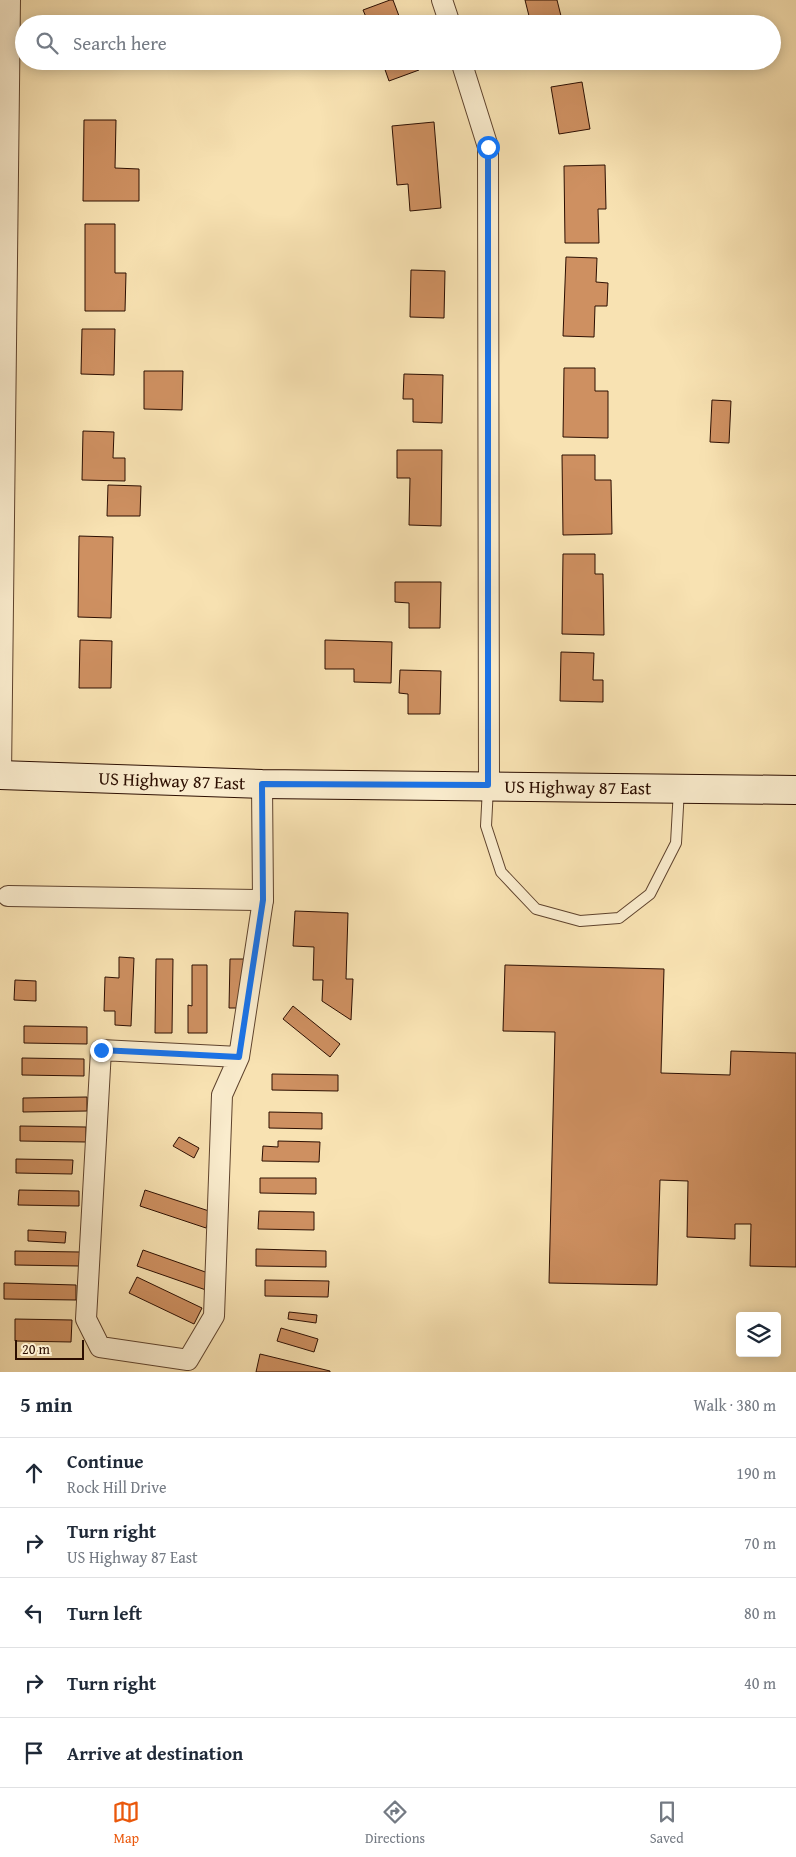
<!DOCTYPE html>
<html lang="en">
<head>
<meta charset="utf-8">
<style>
  :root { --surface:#fff; --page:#f6f6f7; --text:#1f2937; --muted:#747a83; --line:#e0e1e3; --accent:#ea580c }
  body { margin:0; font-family:"Gentium Book Plus",serif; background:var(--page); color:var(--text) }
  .controls { position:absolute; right:15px; bottom:15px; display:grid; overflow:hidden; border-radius:5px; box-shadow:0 2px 12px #0003 }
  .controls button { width:45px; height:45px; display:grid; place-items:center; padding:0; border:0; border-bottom:1px solid var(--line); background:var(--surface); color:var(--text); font:25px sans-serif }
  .scale { position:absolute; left:15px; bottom:12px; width:69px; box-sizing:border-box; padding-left:5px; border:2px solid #2c0e01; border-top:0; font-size:14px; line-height:18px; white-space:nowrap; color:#2c0e01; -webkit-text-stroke:4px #faeccd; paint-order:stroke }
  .stop { position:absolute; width:15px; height:15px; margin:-11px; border:4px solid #1a73e8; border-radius:50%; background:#fff }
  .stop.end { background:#1a73e8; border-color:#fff; box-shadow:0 1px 5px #0008 }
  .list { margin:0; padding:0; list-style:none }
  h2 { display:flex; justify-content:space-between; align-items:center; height:65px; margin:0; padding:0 20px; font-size:21px }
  h2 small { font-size:16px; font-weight:400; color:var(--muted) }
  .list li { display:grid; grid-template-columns:32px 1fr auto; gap:15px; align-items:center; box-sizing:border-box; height:70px; padding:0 20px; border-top:1px solid var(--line) }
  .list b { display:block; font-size:19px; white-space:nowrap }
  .list p { margin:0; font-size:16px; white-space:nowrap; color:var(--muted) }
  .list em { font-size:16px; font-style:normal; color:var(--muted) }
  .icon { flex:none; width:28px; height:28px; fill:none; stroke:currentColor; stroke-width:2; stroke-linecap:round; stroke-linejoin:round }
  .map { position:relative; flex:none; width:796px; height:1372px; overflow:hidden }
  .search { position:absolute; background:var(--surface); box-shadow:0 2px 12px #0003; left:15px; right:15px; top:15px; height:55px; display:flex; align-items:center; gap:12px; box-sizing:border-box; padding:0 18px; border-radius:28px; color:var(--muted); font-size:19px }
  .sheet { height:415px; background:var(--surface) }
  nav { display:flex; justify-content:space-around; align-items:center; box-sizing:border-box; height:70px; border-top:1px solid var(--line); background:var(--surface); font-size:14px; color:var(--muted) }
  nav a { display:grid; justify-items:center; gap:2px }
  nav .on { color:var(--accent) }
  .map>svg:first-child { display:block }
  .building { fill:#ce9061; stroke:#2c0e01 }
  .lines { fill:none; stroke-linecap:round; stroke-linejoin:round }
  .lane-casing { stroke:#5f432d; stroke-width:12 }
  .street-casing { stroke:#5f432d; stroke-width:22 }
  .secondary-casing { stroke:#2c0e01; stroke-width:30 }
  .lane { stroke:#faeccd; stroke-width:10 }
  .street { stroke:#faeccd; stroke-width:20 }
  .secondary { stroke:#faeccd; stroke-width:28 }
  .route { stroke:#1a73e8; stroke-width:6 }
  .labels { text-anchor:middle; stroke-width:4; stroke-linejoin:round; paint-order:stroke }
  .street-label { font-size:18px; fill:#2c0e01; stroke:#faeccd }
</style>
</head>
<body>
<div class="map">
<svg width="796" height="1372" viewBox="0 0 796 1372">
  <rect width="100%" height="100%" fill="#f8e2b2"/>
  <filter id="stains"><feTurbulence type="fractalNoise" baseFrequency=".004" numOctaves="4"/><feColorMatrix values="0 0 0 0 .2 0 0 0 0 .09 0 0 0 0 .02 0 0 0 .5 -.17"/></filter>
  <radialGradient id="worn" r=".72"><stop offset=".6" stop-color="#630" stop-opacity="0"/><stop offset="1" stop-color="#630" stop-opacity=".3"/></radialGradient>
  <g class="building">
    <path d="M390,0H393L402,24H369L363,10Z"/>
    <path d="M525,0H557L563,24H531Z"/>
    <path d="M382,61H415L419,70L389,81Z"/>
    <path d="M582,82L590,129L559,134L551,87Z"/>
    <path d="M84,120H116L115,168L139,169V201H83Z"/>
    <path d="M434,122L441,208L410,211L408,184L397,185L392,126Z"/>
    <path d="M605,165L606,209H598L599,243H565L564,166Z"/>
    <path d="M85,224H115V273H126L125,311H85Z"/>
    <path d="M566,257L597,258L596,282L608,283L607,306H595L594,337L563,336Z"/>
    <path d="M411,270L445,271L444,318L410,317Z"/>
    <path d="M82,329H115L114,375L81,374Z"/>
    <path d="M564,368H595V391H608V438L563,437Z"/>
    <path d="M144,371H183L182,410L144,409Z"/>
    <path d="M404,374L443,375L442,423L413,422V399H403Z"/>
    <path d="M712,400L731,401L729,443L710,442Z"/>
    <path d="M83,431L114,432L113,458H125V481L82,480Z"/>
    <path d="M397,450H442L441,526L409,525L410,478H397Z"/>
    <path d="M562,455H595V480H611L612,534L563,535Z"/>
    <path d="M108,485L141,486L140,516H107Z"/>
    <path d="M79,536L113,537L111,618L78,617Z"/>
    <path d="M563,554H595V574H603L604,635L562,634Z"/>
    <path d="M395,582H441L440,628H409V603L395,602Z"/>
    <path d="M80,640L112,641L111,688H79Z"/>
    <path d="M325,640L392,642L391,683L354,682V669H325Z"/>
    <path d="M561,652L594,653L593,680H603V702L560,701Z"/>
    <path d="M400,670L441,671L440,714H408V694L399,693Z"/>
    <path d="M295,911L348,913L346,979H353L351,1020L322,1001L323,980H313L314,947L293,946Z"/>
    <path d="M119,957L134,958L131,1026L115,1025V1011H104L105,977L119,978Z"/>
    <path d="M156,959H173L172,1033H155Z"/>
    <path d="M230,959H244L243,1008H229Z"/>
    <path d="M192,965H207V1033H188V1005L192,1006Z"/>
    <path d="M505,965L664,969L661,1073L730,1075L731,1051L796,1053V1267L750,1266L751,1224H735V1239L687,1237L688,1181L660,1180L657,1285L549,1283L555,1032L503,1031Z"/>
    <path d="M15,980L36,981V1001L14,1000Z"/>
    <path d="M293,1006L340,1044L330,1057L283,1019Z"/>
    <path d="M24,1026L87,1027V1044L24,1043Z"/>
    <path d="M22,1058L84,1059V1076L22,1075Z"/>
    <path d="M272,1074L338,1075V1091L272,1090Z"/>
    <path d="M87,1097V1111L23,1112V1098Z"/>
    <path d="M269,1112L322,1113V1129L269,1128Z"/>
    <path d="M20,1126L86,1127V1142L20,1141Z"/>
    <path d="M179,1137L199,1148L194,1158L173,1146Z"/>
    <path d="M278,1141L320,1142L319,1162L262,1161L263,1146L278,1147Z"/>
    <path d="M16,1159L73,1160L72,1174L16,1173Z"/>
    <path d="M260,1178H316V1194L260,1193Z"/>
    <path d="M19,1190L79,1191V1206L18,1205Z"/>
    <path d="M145,1190L212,1212L206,1228L140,1206Z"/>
    <path d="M259,1211L314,1212V1230L258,1229Z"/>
    <path d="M28,1230L66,1232L65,1243L28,1241Z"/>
    <path d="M256,1249L326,1251V1267L256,1266Z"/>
    <path d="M143,1250L211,1274L206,1290L137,1266Z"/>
    <path d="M15,1251L80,1252L79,1266L15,1265Z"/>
    <path d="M137,1277L202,1308L194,1324L129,1293Z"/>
    <path d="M265,1280L329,1281L328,1297L265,1296Z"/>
    <path d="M4,1283L76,1285V1300L4,1299Z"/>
    <path d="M289,1312L317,1315L316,1323L288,1319Z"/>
    <path d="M15,1319L72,1320L71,1342L15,1341Z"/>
    <path d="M281,1328L318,1339L314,1352L277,1341Z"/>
    <path d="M260,1354L330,1371V1372H256Z"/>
  </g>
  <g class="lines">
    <defs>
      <path id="lane" d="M488,787L486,826L501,872L536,909L580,921L619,918L650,894L676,843L679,789"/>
      <g id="street">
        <path d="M442,0L450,24"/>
        <path d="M461,61L488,147L489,785"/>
        <path d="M1,776L10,0"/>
        <path d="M8,896L263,900"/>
        <path d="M239,1057L101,1050L86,1319L100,1347L188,1360L214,1316L222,1095L239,1057L263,900L262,784"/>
      </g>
      <g id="secondary">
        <path id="s1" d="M0,775L262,784L796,790"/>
      </g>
    </defs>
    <use href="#lane" class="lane-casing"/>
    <use href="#street" class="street-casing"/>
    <use href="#secondary" class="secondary-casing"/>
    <use href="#lane" class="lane"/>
    <use href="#street" class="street"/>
    <use href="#secondary" class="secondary"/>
  </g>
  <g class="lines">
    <path class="route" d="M101,1050L239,1057L263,900L262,784L488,785V147"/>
  </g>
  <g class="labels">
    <g class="street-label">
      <text dy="6" stroke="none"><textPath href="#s1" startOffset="172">US Highway 87 East</textPath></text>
      <text dy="6" stroke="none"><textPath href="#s1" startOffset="578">US Highway 87 East</textPath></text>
    </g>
  </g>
  <rect width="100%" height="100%" filter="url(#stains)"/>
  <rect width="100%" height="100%" fill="url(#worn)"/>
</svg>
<div class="controls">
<button><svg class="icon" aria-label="layers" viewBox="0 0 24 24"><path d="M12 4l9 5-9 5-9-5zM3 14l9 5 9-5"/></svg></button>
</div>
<div class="scale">20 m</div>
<div class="stop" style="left:488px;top:147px"></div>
<div class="stop end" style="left:101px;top:1050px"></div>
<div class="search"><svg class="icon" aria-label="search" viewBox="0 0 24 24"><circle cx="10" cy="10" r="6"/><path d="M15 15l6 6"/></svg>Search here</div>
</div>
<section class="sheet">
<h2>5 min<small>Walk · 380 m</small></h2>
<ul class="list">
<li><svg class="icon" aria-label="ahead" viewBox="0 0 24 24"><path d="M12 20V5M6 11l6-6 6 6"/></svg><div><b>Continue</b><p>Rock Hill Drive</p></div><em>190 m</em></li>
<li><svg class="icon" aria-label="right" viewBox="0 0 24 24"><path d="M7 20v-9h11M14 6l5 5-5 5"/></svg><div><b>Turn right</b><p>US Highway 87 East</p></div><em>70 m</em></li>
<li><svg class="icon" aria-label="left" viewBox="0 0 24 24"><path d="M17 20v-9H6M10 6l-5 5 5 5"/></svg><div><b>Turn left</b></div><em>80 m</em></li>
<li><svg class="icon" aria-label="right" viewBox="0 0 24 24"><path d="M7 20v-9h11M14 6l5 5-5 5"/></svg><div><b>Turn right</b></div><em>40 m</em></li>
<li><svg class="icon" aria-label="arrive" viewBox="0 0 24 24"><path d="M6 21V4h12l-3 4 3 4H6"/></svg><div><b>Arrive at destination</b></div></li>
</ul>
</section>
<nav>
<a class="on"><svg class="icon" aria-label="map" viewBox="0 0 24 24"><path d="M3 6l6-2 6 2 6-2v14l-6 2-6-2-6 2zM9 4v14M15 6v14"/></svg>Map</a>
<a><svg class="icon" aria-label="directions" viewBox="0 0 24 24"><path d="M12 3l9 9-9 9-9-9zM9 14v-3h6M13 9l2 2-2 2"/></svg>Directions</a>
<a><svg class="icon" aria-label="saved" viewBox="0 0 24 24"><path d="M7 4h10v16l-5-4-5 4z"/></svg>Saved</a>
</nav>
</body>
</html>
